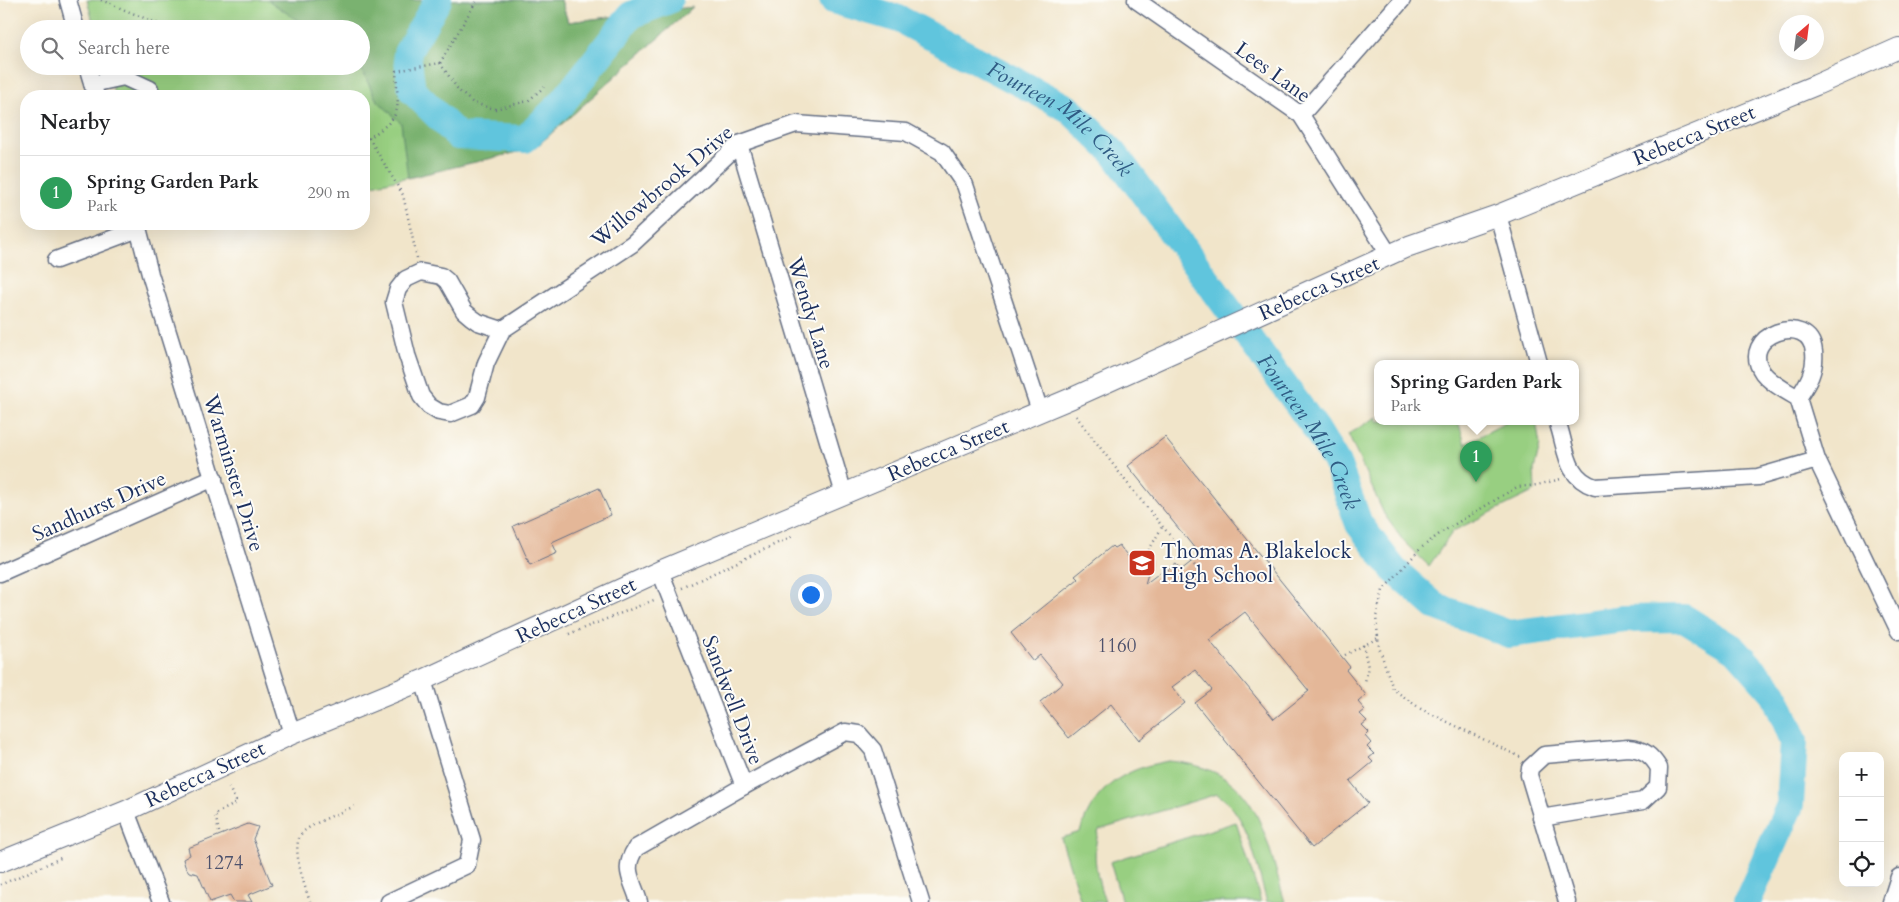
<!DOCTYPE html>
<html lang="en">
<head>
<meta charset="utf-8">
<style>
  :root { --surface:#fff; --page:#f6f6f6; --text:#202124; --muted:#757577; --line:#e0e0e0; --accent:#c8321e }
  body { margin:0; font-family:Cardo,serif; background:var(--page); color:var(--text) }
  .controls { position:absolute; right:15px; bottom:15px; display:grid; overflow:hidden; border-radius:10px; box-shadow:0 5px 20px #0002 }
  .controls button { width:45px; height:45px; display:grid; place-items:center; padding:0; border:0; border-bottom:1px solid var(--line); background:var(--surface); color:var(--text); font:25px sans-serif }
  .compass { position:absolute; left:1779px; top:15px; width:45px; height:45px; border-radius:50%; background:var(--surface); box-shadow:0 5px 20px #0002; rotate:28deg }
  .you { position:absolute; left:810px; top:594px; width:18px; height:18px; margin:-12px; border:4px solid #fff; border-radius:50%; background:#1a73e8; box-shadow:0 0 0 8px #1a73e833 }
  .badge { display:grid; place-items:center; width:32px; height:32px; border-radius:50%; background:var(--accent); color:#fff; font-size:16px; font-weight:700 }
  .pin { position:absolute; translate:-50% -41px; filter:drop-shadow(0 1px 2px #0008) }
  .pin::after { content:''; position:absolute; top:26px; width:18px; height:15px; background:inherit; clip-path:polygon(0 0,100% 0,50% 100%) }
  .popup { position:absolute; left:1374px; top:360px; width:205px; height:65px; box-sizing:border-box; display:grid; place-content:center; border-radius:10px; background:var(--surface); filter:drop-shadow(0 1px 4px #0005); font-size:16px; white-space:nowrap; color:var(--muted) }
  .popup b { font-size:19px; color:var(--text) }
  .popup::after { content:''; position:absolute; left:50%; top:100%; margin-left:-10px; border:10px solid transparent; border-top-color:var(--surface) }
  .list { margin:0; padding:0; list-style:none }
  h2 { display:flex; justify-content:space-between; align-items:center; height:65px; margin:0; padding:0 20px; font-size:21px }
  h2 small { font-size:16px; font-weight:400; color:var(--muted) }
  .list li { display:grid; grid-template-columns:32px 1fr auto; gap:15px; align-items:center; box-sizing:border-box; height:75px; padding:0 20px; border-top:1px solid var(--line) }
  .list b { display:block; font-size:19px; white-space:nowrap }
  .list p { margin:0; font-size:16px; white-space:nowrap; color:var(--muted) }
  .list em { font-size:16px; font-style:normal; color:var(--muted) }
  .icon { flex:none; width:28px; height:28px; fill:none; stroke:currentColor; stroke-width:2; stroke-linecap:round; stroke-linejoin:round }
  .map { position:relative; flex:none; width:1899px; height:902px; overflow:hidden }
  .search { position:absolute; background:var(--surface); box-shadow:0 5px 20px #0002; left:20px; top:20px; width:350px; height:55px; display:flex; align-items:center; gap:12px; box-sizing:border-box; padding:0 18px; border-radius:28px; color:var(--muted); font-size:19px }
  .panel { position:absolute; background:var(--surface); box-shadow:0 5px 20px #0002; left:20px; top:90px; width:350px; height:140px; border-radius:20px }
  .map>svg:first-child { display:block }
  .green { fill:#98cf81; stroke:#5a7f70 }
  .forest { fill:#7ab26f; stroke:#4a7066 }
  .water { fill:#60c5dd; stroke:#3e7a9e }
  .lines { fill:none; stroke-linecap:round; stroke-linejoin:round }
  .river { stroke:#60c5dd; stroke-width:28 }
  .building { fill:#e4b798; fill-rule:evenodd }
  .minor-casing { stroke:#666f84; stroke-width:19 }
  .major-casing { stroke:#666f84; stroke-width:22 }
  .path { stroke:#666f84; stroke-width:2.5; stroke-dasharray:1 4; stroke-linecap:butt }
  .minor { stroke:#fff; stroke-width:16 }
  .major { stroke:#fff; stroke-width:20 }
  .labels { text-anchor:middle; stroke-width:4; stroke-linejoin:round; paint-order:stroke }
  .number-label { font-size:19px; fill:#4d516c }
  .street-label { font-size:21px; fill:#1b2f5e; stroke:#fdfcf7 }
  .poi-label { font-size:21px; fill:#1b2f5e; stroke:#fdfcf7; text-anchor:start }
  .water-label { font-size:22px; font-style:italic; fill:#305c84; stroke:#fdfcf7 }
</style>
</head>
<body>
<div class="map">
<svg width="1899" height="902" viewBox="0 0 1899 902">
  <rect width="100%" height="100%" fill="#fdfcf7"/>
  <filter id="ink" filterUnits="userSpaceOnUse"><feTurbulence type="fractalNoise" baseFrequency=".02" numOctaves="2"/><feDisplacementMap in="SourceGraphic" scale="10" xChannelSelector="R" yChannelSelector="G"/><feConvolveMatrix kernelMatrix="1 2 1 2 8 2 1 2 1" color-interpolation-filters="sRGB"/></filter>
  <filter id="wash" filterUnits="userSpaceOnUse"><feTurbulence type="fractalNoise" baseFrequency=".0096" numOctaves="4" result="noise"/><feDisplacementMap in="SourceGraphic" scale="20" xChannelSelector="R" yChannelSelector="G"/><feGaussianBlur stdDeviation="1.12" result="paint"/><feColorMatrix in="noise" values="0 0 0 0 0 0 0 0 0 0 0 0 0 0 0 0 0 1.4 0 .05"/><feComposite in="paint" operator="in"/></filter>
  <g filter="url(#wash)">
    <rect width="100%" height="100%" fill="#f1e5ca"/>
    <g class="green">
      <path d="M87,0H561L568,22L693,7L535,148L364,187V96H115L105,66H361V29H95Z"/>
      <path d="M1377,417V421H1458L1465,444L1509,421H1536L1540,445L1534,470L1535,491L1453,531L1429,566L1404,542L1384,514L1348,434Z"/>
      <path d="M1169,761C1259,769 1263,830 1285,902H1267C1256,866 1250,815 1217,794L1099,830C1091,855 1097,878 1105,902H1081L1061,838L1080,832C1094,787 1125,768 1169,761Z"/>
      <path d="M1236,822L1261,902H1122L1110,862Z"/>
    </g>
    <path class="forest" d="M268,0H561L568,22L693,7L535,148L408,178L401,123L376,99L360,66L361,29H310Z"/>
    <path class="water" d="M1776,828L1789,831L1750,902H1734C1737,891 1744,885 1751,876C1761,862 1771,845 1776,828Z"/>
    <g class="lines">
      <g class="river">
        <path d="M438,0L407,53L412,90L458,136L525,139L562,103L631,15L669,0"/>
        <path id="s1" d="M833,0L899,19L1069,109L1114,153L1316,429L1338,466L1359,524L1394,570L1435,606L1509,634L1624,619L1684,618L1736,650L1774,693L1794,741L1790,805L1747,902"/>
      </g>
    </g>
    <g id="blocks">
      <g class="building">
        <path d="M1165,437L1350,667L1346,670L1366,695L1358,702L1365,710L1360,714L1367,721L1362,725L1369,732L1365,736L1371,743L1367,747L1374,754L1369,758L1373,762L1350,781L1368,803L1312,848L1195,703L1212,690L1195,670L1172,687L1185,703L1139,740L1111,704L1069,738L1040,702L1063,683L1040,655L1033,661L1011,633L1078,579L1075,576L1112,546L1114,548L1119,545L1130,559L1152,560L1145,584L1166,568L1168,570L1176,564L1181,570L1200,555L1128,466ZM1245,612L1309,691L1274,719L1209,640Z"/>
        <path d="M599,488L611,515L552,542L557,553L530,565L513,526Z"/>
        <path d="M248,824L258,827L253,839L272,885L248,895L252,902H234L230,895L210,902L198,874L189,872L185,866L183,859L190,855L188,848Z"/>
      </g>
    </g>
  </g>
  <g filter="url(#ink)">
    <use href="#blocks" fill-opacity="0" stroke="#666f84" stroke-width="1"/>
    <g class="lines">
      <defs>
        <g id="minor">
          <path d="M68,0L76,29"/>
          <path d="M1136,0L1301,115L1390,256"/>
          <path d="M87,66L96,96"/>
          <path d="M92,84L124,77L150,89L152,96"/>
          <path d="M1301,115L1402,0"/>
          <path d="M739,144L844,494"/>
          <path d="M1498,215L1539,363"/>
          <path d="M137,224L150,274L292,734"/>
          <path d="M56,260L138,229"/>
          <path d="M502,330L478,322L471,317L464,311L447,281L441,276L421,272L406,279L398,289L394,302L407,355L421,396L429,406L439,412L450,414L472,405L477,397L486,363L502,330L632,244L739,144L796,124L906,132L942,152L965,185L1040,411"/>
          <path d="M1798,398C1808,383 1816,370 1814,352C1810,310 1736,335 1763,373C1772,384 1786,391 1798,398L1817,460L1899,631"/>
          <path d="M1557,421C1567,447 1564,477 1595,487L1758,477L1817,460"/>
          <path d="M660,571L744,786"/>
          <path d="M0,573L214,478"/>
          <path d="M126,811L161,902"/>
          <path d="M1541,818L1643,801L1658,787L1659,768C1651,755 1644,749 1628,748L1544,755L1530,768L1529,775L1567,902"/>
          <path d="M389,902L467,865L472,840L423,680"/>
          <path d="M639,902C633,880 621,870 636,848L744,786L845,732L859,734L873,750L921,902"/>
          <path d="M1891,902L1899,877"/>
        </g>
        <path id="major" d="M0,862L126,811L292,734L423,680L660,571L1072,398L1409,246L1498,215L1816,85L1899,48"/>
      </defs>
      <use href="#minor" class="minor-casing"/>
      <use href="#major" class="major-casing"/>
      <g class="path">
        <path d="M101,0L161,25"/>
        <path d="M440,63L459,91L473,103L495,109L528,101L544,87"/>
        <path d="M417,258L403,195L369,138C404,114 398,112 396,71L440,63L477,0"/>
        <path d="M1076,416L1131,488L1204,577"/>
        <path d="M1144,559L1162,527"/>
        <path d="M682,588L795,535"/>
        <path d="M569,634L654,600"/>
        <path d="M1363,645L1368,667L1365,682"/>
        <path d="M1345,655L1378,638"/>
        <path d="M1520,757L1421,709L1393,689L1379,647L1376,617L1383,590L1421,548L1442,532L1517,487L1537,485L1561,479"/>
        <path d="M219,832L215,814L237,803L227,784"/>
        <path d="M0,885L63,857"/>
        <path d="M310,902C305,886 288,843 304,831C319,820 340,813 357,805"/>
      </g>
      <use href="#minor" class="minor"/>
      <use href="#major" class="major"/>
    </g>
  </g>
  <defs>
    <symbol id="school-square" viewBox="-11 -11 22 22"><rect x="-9" y="-9" width="18" height="18" rx="4" fill="#c8321e" stroke="#fdfcf7"/><path d="M0-5L7-2L0 1L-7-2ZM-4 1L0 2.5L4 1V4Q0 6-4 4Z" fill="#fff"/></symbol>
  </defs>
  <g fill-rule="evenodd">
    <use href="#school-square" x="1126" y="547" width="32" height="32"/>
  </g>
  <g class="labels">
    <g class="number-label">
      <text x="1117" y="652">1160</text>
      <text x="224" y="869">1274</text>
    </g>
    <g class="street-label">
      <text transform="translate(1273 72) rotate(36)" y="7">Lees Lane</text>
      <text transform="translate(1694 135) rotate(-22)" y="7">Rebecca Street</text>
      <text transform="translate(662 186) rotate(-40)" y="7">Willowbrook Drive</text>
      <text transform="translate(1319 288) rotate(-24)" y="7">Rebecca Street</text>
      <text transform="translate(811 313) rotate(73)" y="7">Wendy Lane</text>
      <text transform="translate(948 450) rotate(-23)" y="7">Rebecca Street</text>
      <text transform="translate(234 473) rotate(73)" y="7">Warminster Drive</text>
      <text transform="translate(99 506) rotate(-24)" y="7">Sandhurst Drive</text>
      <text transform="translate(576 610) rotate(-25)" y="7">Rebecca Street</text>
      <text transform="translate(733 700) rotate(69)" y="7">Sandwell Drive</text>
      <text transform="translate(205 774) rotate(-25)" y="7">Rebecca Street</text>
    </g>
    <g class="poi-label">
      <text x="1161" y="558">Thomas A. Blakelock<tspan x="1161" dy="24">High School</tspan></text>
    </g>
    <g class="water-label">
      <text dy="8" stroke="none"><textPath href="#s1" startOffset="260">Fourteen Mile Creek</textPath></text>
      <text dy="8" stroke="none"><textPath href="#s1" startOffset="665">Fourteen Mile Creek</textPath></text>
    </g>
  </g>
</svg>
<div class="controls">
<button>+</button>
<button>−</button>
<button><svg class="icon" aria-label="locate" viewBox="0 0 24 24"><circle cx="12" cy="12" r="6"/><path d="M12 2v4M12 18v4M2 12h4M18 12h4"/></svg></button>
</div>
<svg class="compass" viewBox="-18 -18 36 36"><path d="M0-13l5 13h-10z" fill="#e53935"/><path d="M0 13l5-13h-10z" fill="#757577"/></svg>
<div class="you"></div>
<div class="pin badge" style="left:1476px;top:482px;background:#2e9e5b">1</div>
<div class="popup"><b>Spring Garden Park</b>Park</div>
<div class="search"><svg class="icon" aria-label="search" viewBox="0 0 24 24"><circle cx="10" cy="10" r="6"/><path d="M15 15l6 6"/></svg>Search here</div>
<section class="panel">
<h2>Nearby<small></small></h2>
<ul class="list">
<li><span class="badge" style="background:#2e9e5b">1</span><div><b>Spring Garden Park</b><p>Park</p></div><em>290 m</em></li>
</ul>
</section>
</div>
</body>
</html>
